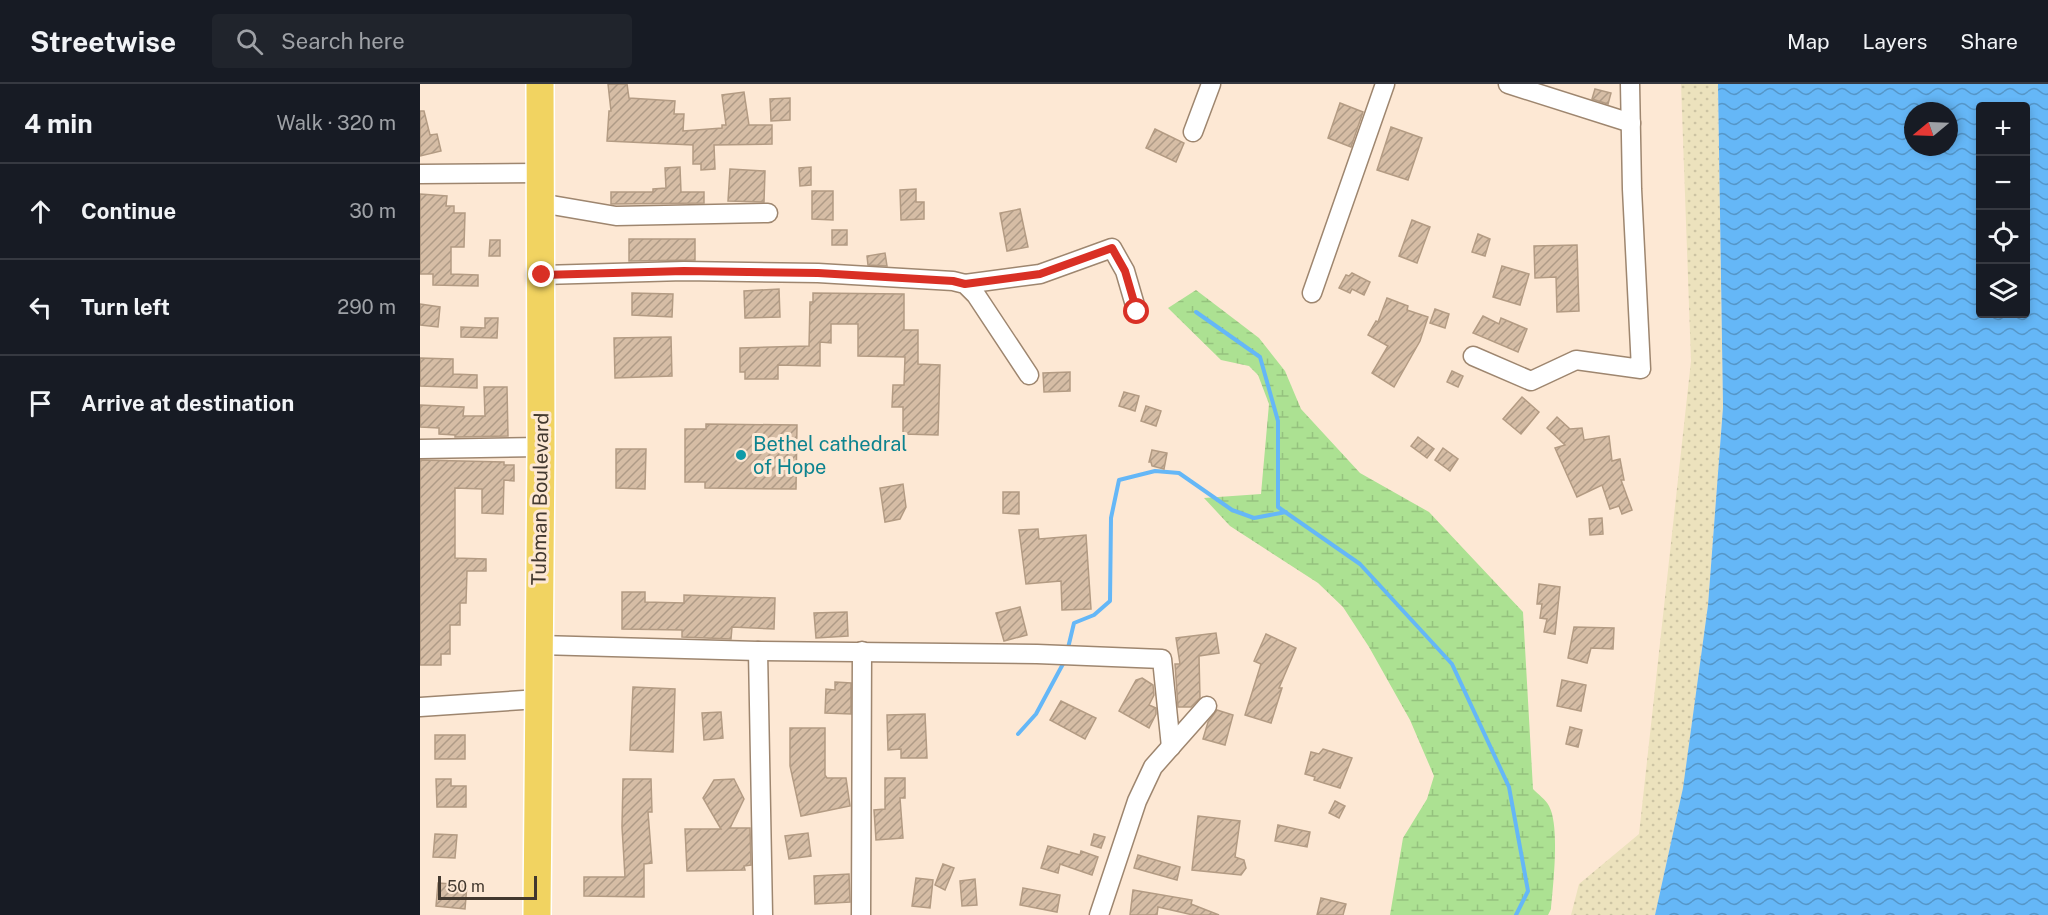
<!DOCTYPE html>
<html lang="en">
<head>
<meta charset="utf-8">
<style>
  :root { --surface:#171b24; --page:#20242c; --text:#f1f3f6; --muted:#9ea1a6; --line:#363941 }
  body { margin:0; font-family:"Public Sans",sans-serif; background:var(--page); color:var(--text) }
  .controls { position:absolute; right:18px; top:18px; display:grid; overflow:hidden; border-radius:6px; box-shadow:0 3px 9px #0003 }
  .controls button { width:54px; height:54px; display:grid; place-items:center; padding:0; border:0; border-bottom:2px solid var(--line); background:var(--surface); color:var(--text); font:30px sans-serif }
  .compass { position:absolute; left:1484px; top:18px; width:54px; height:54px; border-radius:50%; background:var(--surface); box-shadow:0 3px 9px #0003; rotate:251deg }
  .scale { position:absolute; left:18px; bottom:15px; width:99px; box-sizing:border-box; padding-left:6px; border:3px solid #42382e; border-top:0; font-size:16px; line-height:21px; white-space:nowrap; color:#42382e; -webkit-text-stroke:4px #fde8d4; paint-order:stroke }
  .stop { position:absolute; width:18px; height:18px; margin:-14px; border:4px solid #d93025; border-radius:50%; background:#fff }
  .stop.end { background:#d93025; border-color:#fff; box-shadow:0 2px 6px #0008 }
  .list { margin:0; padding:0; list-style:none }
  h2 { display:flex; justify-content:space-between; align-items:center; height:78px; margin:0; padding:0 24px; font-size:26px }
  h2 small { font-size:20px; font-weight:400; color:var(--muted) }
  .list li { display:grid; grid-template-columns:39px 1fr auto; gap:18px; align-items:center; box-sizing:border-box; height:96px; padding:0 24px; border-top:2px solid var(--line) }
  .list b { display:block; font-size:22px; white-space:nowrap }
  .list em { font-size:20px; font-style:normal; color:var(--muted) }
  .icon { flex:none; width:33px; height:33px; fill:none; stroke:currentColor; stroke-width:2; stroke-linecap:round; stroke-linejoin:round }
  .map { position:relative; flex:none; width:1628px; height:831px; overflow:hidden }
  header { display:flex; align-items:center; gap:36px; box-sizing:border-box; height:84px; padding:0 30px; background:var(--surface); border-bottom:2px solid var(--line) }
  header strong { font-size:28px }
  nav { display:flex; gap:33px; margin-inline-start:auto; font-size:21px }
  .search { width:420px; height:54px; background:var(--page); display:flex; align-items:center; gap:15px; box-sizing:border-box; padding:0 21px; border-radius:6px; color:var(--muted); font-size:22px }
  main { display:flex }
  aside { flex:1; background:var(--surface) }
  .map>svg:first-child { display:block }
  .wetland { fill:url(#wetland-marsh) }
  .sand { fill:url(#sand-dots) }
  .water { fill:url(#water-waves); fill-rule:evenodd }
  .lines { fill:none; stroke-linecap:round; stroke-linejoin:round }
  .stream { stroke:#65b7f7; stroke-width:4 }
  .building { fill:url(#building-hatch); stroke:#b39b83; stroke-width:1.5 }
  .minor-casing { stroke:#9e866f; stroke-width:21 }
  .highway-casing { stroke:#fff; stroke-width:30 }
  .minor { stroke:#fff; stroke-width:18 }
  .highway { stroke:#f1d361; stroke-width:27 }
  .route { stroke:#d93025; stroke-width:8 }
  .culture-dot { fill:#0f9aa8; stroke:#fde8d4; stroke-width:2 }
  .labels { text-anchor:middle; stroke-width:6; stroke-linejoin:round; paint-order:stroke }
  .culture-label { font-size:20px; fill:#0d838f; stroke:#fde8d4; text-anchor:start }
  .street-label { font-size:20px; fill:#42382e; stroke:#fde8d4 }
</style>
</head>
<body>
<header>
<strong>Streetwise</strong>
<div class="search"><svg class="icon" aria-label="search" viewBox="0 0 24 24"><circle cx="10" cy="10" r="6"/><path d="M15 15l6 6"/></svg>Search here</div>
<nav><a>Map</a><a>Layers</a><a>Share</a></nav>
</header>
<main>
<aside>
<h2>4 min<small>Walk · 320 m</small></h2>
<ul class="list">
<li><svg class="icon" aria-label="ahead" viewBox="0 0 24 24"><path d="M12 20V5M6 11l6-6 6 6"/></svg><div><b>Continue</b></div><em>30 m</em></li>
<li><svg class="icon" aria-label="left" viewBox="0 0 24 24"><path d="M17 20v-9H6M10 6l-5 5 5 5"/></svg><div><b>Turn left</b></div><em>290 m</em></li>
<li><svg class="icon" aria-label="arrive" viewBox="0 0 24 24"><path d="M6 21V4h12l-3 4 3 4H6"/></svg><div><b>Arrive at destination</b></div></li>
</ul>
</aside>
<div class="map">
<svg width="1628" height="831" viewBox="0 0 1628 831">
  <defs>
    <pattern id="wetland-marsh" width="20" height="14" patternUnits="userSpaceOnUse" patternTransform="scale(1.5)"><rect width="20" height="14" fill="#ace192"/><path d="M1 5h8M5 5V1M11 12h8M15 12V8" fill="none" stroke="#95c27e"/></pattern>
    <pattern id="sand-dots" width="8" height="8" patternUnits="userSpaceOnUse" patternTransform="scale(1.5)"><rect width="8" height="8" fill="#ece2bd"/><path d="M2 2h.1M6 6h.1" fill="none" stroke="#ccc3a3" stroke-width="1.8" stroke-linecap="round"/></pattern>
    <pattern id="water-waves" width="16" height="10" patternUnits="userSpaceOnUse" patternTransform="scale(1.5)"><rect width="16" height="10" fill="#65b7f7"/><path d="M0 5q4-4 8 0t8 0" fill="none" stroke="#5596c8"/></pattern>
    <pattern id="building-hatch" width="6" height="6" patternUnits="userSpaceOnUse" patternTransform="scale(1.5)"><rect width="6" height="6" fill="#d6bda5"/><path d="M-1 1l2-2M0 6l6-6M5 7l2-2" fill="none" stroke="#af9b87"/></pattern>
  </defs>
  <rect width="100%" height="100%" fill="#fde8d4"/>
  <path class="wetland" d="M776,206L839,254L865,287L881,325L940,389L1009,428L1103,528L1113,705C1118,710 1126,716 1129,722C1140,742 1133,802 1131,825L1128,831H970L983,754L1007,715L1014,692L990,636L949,563L923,523L898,499L810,442L784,414L841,410L849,320L838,291L829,282L801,276L748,224Z"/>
  <path class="sand" d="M1261,0H1298L1303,323L1288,521L1263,705L1235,831H1151L1159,800L1219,750L1271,277Z"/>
  <path class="water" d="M1298,0H1628V831H1235L1263,704L1288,521L1303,323ZM1560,22H1606V230H1560ZM1493,27H1529V63H1493Z"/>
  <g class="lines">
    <g class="stream">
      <path d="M776,228L840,273L858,337V423L940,480L1032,580L1089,703L1108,807L1096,831"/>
      <path d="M648,564L654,539L674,531L690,517L691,434L699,396L735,387L759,389L812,426L834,434L866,428"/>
      <path d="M598,650L616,630L644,578"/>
    </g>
  </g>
  <g class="building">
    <path d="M188,0H207L209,14L255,17L254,30H264L263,47L302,44V41H306L302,11L324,8L329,41H352V60L294,61L295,85L281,86V80H273V61L187,57L189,27H191Z"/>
    <path d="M1175,5L1191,9L1188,20L1172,15Z"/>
    <path d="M370,14V36L351,37L350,15Z"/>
    <path d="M920,19L943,28L931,63L908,54Z"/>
    <path d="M0,27H4L10,51L17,50L21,67L0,72Z"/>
    <path d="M971,43L1002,54L988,96L957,86Z"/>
    <path d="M735,45L764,59L756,78L726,64Z"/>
    <path d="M260,83L261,108H284V119L191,120V108H233V105L246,104L245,84Z"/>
    <path d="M391,83V101L380,102L379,84Z"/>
    <path d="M310,85L345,87L344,118L308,117Z"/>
    <path d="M496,105V118H504V135L481,136L480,106Z"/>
    <path d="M392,107H413V136L392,135Z"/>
    <path d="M0,110L27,112L26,122H34V129H45L44,163H31V190L58,191V202L13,201V190H0Z"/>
    <path d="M600,125L608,163L587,167L580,129Z"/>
    <path d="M992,136L1010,143L997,179L979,172Z"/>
    <rect x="412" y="146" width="15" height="15"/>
    <path d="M1058,150L1070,155L1065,172L1052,168Z"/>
    <path d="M209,155H275V176L209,177Z"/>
    <path d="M70,156H80V172H69Z"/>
    <path d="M1157,161L1159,227L1137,228L1136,193L1115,194L1114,162Z"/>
    <path d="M465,169L467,182L448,181L447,172Z"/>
    <path d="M1082,182L1109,190L1100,221L1073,213Z"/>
    <path d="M932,189L950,198L944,211L932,205L930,209L919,204L926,191L929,192Z"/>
    <path d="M359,205L360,233L325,234L324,207Z"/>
    <path d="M212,209L253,210L252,233L212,231Z"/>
    <path d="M393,209L484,210V246H498V280L520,281L518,351L483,350V323H472L473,301H484L485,273L438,272V240H411V259L400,258V282L358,281V295H325V288H320V264L389,262L390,218H393Z"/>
    <path d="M967,214L988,222L987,226L1008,233L1000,257L974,303L952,289L968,262L948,251L956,237L958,238Z"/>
    <path d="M0,220L20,223L18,243L0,241Z"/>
    <path d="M1015,225L1029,230L1025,244L1010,239Z"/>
    <path d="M1063,232L1079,240L1081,234L1107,245L1098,268L1053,249Z"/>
    <path d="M65,234H78L77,254L41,253V243L65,244Z"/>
    <path d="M251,253L252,292L195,294L194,254Z"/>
    <path d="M0,274L33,275V290L57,291V304L0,302Z"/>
    <path d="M1032,287L1043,292L1038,303L1027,298Z"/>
    <path d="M650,288V307L624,308L623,289Z"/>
    <path d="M64,303H87L88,352L35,353V351L19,350V344L0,343V321L44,323L43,332H65Z"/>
    <path d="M704,308L719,312L715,327L699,322Z"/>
    <path d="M1102,313L1119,328L1101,350L1083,335Z"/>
    <path d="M726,322L741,327L736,342L721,337Z"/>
    <path d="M1137,333L1150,345L1162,344L1164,356L1189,352L1192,377L1200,375L1204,396H1201L1212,426L1202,430L1199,422L1190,425L1182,401L1157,413L1135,364L1145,361L1127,344Z"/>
    <path d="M286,340L377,341L376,405L285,404V398H265V345H286Z"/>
    <path d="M998,353L1014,365L1007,374L991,362Z"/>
    <path d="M1023,364L1038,375L1030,387L1015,376Z"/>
    <path d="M196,365H226L225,405L196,404Z"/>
    <path d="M732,366L747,369L744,385L732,382L731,378H729Z"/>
    <path d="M0,376L84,378V381H94V397L84,396L83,430L62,429V405L35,404V474L66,475V487H47L46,519H40V541H30V570H21V581H0Z"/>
    <path d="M483,400L486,423L480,435L465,438L460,404Z"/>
    <path d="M583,408H599V430L583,429Z"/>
    <path d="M1182,434L1183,450L1170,451L1169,435Z"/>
    <path d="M618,445L619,455L666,451L671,525L642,526L641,497L606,500L599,446Z"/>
    <path d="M1119,500L1140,503L1135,550L1124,548L1127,535L1120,534L1122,520H1117Z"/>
    <path d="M202,508H225V518L264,519V511L355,514L354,545L312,543L311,555L262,553V546L202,545Z"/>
    <path d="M600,523L607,551L584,557L576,529Z"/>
    <path d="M427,528L428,552L396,554L394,529Z"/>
    <path d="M1154,543L1194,544L1193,565L1171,564L1167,579L1148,574Z"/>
    <path d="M796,549L799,569L779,572L780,614L771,623H758L755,580H760L756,554Z"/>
    <path d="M846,550L876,564L859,604H862L851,639L825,631L841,580L834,577Z"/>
    <path d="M722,594L733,601L734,611L729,621L736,624V630L729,644L699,627L716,596Z"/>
    <path d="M1142,596L1166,601L1161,627L1137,622Z"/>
    <path d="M415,598L431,599V630L405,629L406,605L415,606Z"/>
    <path d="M213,603L255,605L253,668L210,666Z"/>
    <path d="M641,617L676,634L665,655L630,636Z"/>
    <path d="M797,626L813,631L805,661L783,655L788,638Z"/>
    <path d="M301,628L303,654L284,656L282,629Z"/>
    <path d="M505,630L507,674H481V665L468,666L467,631Z"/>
    <path d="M1150,643L1162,646L1158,663L1146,660Z"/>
    <path d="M370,644H405V691L407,694H426L430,722L381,732L370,682Z"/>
    <rect x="15" y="651" width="30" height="24"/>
    <path d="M903,665L932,674L920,704L894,696L895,693L885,690L891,668L899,670Z"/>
    <path d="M465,694H485V714H480L483,754L456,756L454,726L465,725Z"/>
    <path d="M16,695H31V702H46V723H17Z"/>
    <path d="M203,695H231L232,728H228L232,779L224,780V813L164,812V793H205L202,743Z"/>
    <path d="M314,695L324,715L310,744H330L331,781L324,782L325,786L267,787L265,745H301L283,714L294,696Z"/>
    <path d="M915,717L925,722L919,734L909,729Z"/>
    <path d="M778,732L820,737L815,773L824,776L826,784L821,791L772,786Z"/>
    <path d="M858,741L890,748L887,763L855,757Z"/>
    <path d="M388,749L391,772L369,775L365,752Z"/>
    <path d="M15,750L37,751L35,774L13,773Z"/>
    <path d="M674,750L685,753L681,764L671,761Z"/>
    <path d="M628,762L660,771L661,767L678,773L672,791L640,780L638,789L621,784Z"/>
    <path d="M718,771L760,783L757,796L714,784Z"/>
    <path d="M523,780L534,784L525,806L515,801Z"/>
    <path d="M429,790L430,818L395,820L394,792Z"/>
    <path d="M496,794L513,796L510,824L492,822Z"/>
    <path d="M555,795L557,821L542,822L540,797Z"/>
    <path d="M18,799L47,801L45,825L16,822Z"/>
    <path d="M603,804L640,811L637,828L600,821Z"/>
    <path d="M713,806L772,816L771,820L799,831H773L738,823L737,831H710Z"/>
    <path d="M901,814L926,820L923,831H897Z"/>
  </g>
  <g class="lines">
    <defs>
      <g id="minor">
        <path d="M1088,0L1211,39"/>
        <path d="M773,48L791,0"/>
        <path d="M0,90L119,89"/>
        <path d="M120,119L196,132L348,129"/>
        <path d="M122,191L264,187L398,189L533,197L545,200L556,211L609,291"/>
        <path d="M545,200L620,190L692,164L705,187L717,228"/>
        <path d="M892,209L965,0"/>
        <path d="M1053,272L1111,297L1156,276L1221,285L1212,105L1210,0"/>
        <path d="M0,365L121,363"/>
        <path d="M119,561L338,567L617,570L742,575L751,663"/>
        <path d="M338,567L343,831"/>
        <path d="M0,623L119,615"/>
        <path d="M441,831L442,567"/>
        <path d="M679,831L717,717L733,683L787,622"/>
      </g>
      <path id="highway" d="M117,831L121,363L120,0"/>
    </defs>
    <use href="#minor" class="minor-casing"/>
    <use href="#highway" class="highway-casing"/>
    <use href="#minor" class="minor"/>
    <use href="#highway" class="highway"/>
  </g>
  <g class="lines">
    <path class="route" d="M122,191L264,187L398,189L533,197L545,200L620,190L692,164L705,187L717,228"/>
  </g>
  <circle class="culture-dot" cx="321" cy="371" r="6"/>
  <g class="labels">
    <g class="culture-label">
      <text x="333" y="367">Bethel cathedral<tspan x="333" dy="23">of Hope</tspan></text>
    </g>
    <g class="street-label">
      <text transform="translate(120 415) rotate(-89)" y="7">Tubman Boulevard</text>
    </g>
  </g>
</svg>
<div class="controls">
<button>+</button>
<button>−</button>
<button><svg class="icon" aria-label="locate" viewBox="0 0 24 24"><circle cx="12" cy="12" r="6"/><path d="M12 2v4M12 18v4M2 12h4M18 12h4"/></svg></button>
<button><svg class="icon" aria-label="layers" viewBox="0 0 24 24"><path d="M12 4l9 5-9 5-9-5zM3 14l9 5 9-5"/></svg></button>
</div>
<svg class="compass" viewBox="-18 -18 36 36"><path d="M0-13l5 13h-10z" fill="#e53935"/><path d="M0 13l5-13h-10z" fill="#9ea1a6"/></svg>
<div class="scale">50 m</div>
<div class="stop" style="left:717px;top:228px"></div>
<div class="stop end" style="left:122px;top:191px"></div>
</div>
</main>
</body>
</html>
